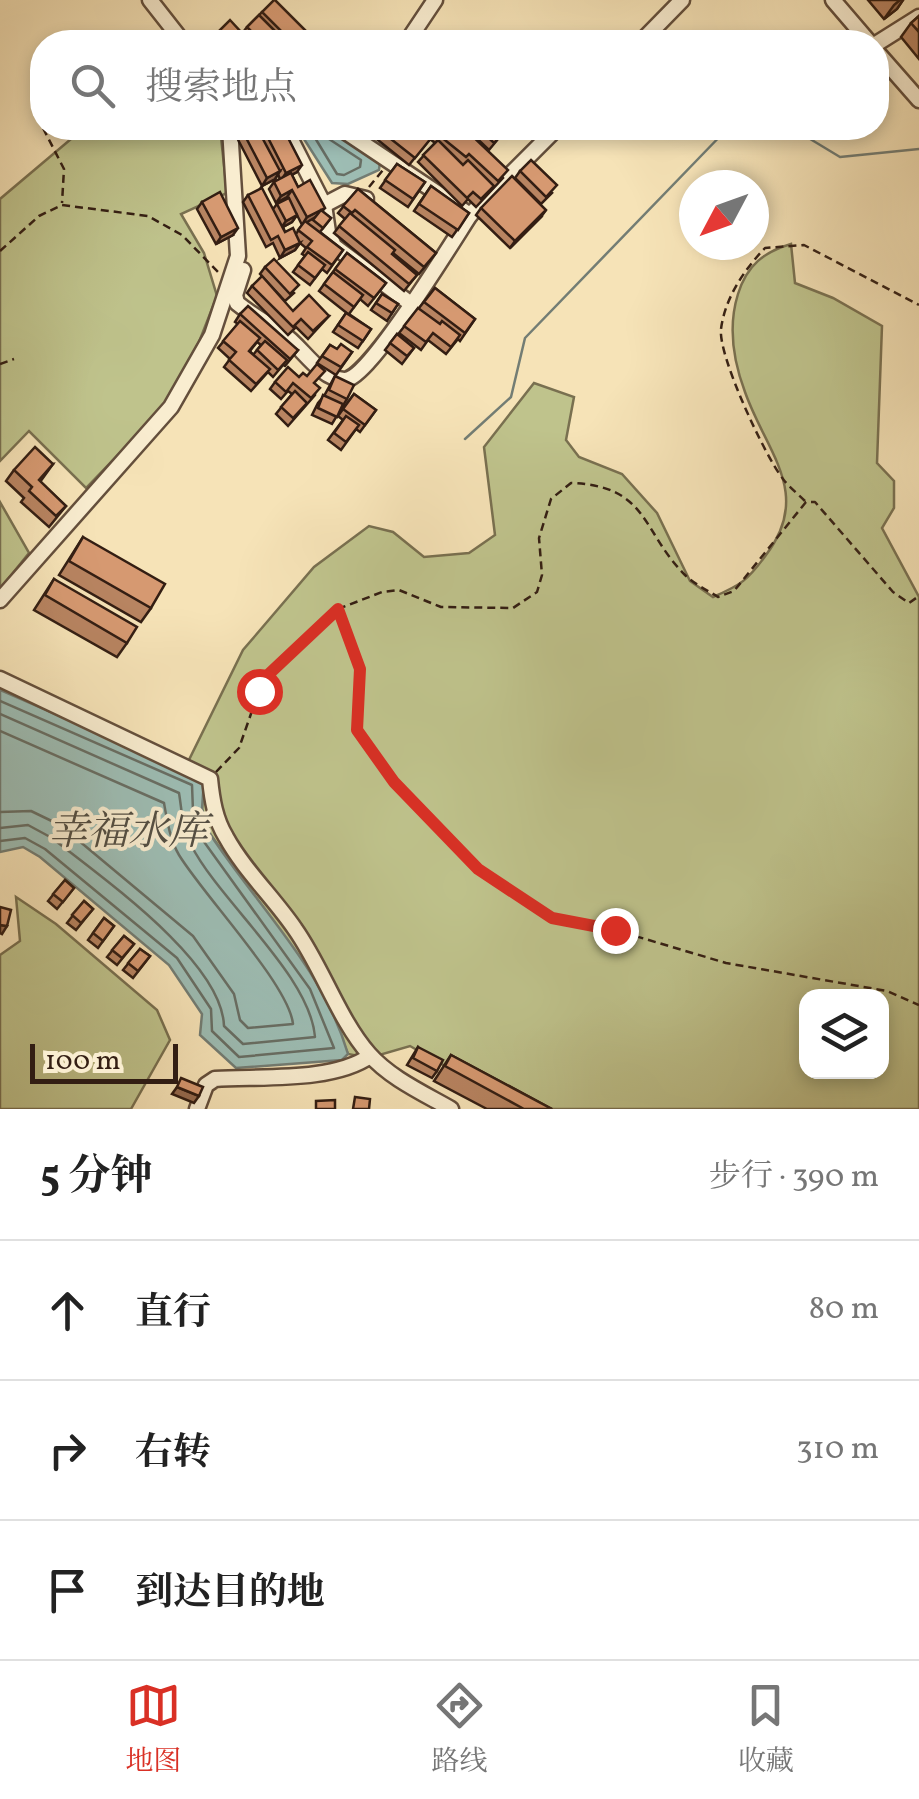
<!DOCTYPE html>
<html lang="zh">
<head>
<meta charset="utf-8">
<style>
  :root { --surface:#fff; --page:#f2f2f2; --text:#222; --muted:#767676; --line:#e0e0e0; --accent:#d93025 }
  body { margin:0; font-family:Vollkorn,"Noto Serif SC",serif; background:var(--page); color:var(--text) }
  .controls { position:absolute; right:30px; bottom:30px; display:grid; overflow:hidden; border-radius:20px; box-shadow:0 5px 15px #0003 }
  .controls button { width:90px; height:90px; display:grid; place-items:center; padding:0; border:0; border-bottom:2px solid var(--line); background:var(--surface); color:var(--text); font:50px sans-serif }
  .compass { position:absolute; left:679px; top:170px; width:90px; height:90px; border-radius:50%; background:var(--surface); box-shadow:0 5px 15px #0003; rotate:229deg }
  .scale { position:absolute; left:30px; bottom:25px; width:148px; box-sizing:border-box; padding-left:10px; border:5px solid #331e13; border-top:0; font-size:28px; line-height:35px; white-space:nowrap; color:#331e13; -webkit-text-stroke:8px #f9edd0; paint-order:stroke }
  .stop { position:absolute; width:30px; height:30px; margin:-22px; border:8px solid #d93025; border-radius:50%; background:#fff }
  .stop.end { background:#d93025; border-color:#fff; box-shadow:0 2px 10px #0008 }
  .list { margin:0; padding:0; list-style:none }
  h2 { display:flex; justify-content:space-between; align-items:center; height:130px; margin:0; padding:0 40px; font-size:42px }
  h2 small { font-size:32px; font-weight:400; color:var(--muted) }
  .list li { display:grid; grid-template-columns:65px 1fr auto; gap:30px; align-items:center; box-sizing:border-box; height:140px; padding:0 40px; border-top:2px solid var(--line) }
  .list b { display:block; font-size:38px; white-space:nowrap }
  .list em { font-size:32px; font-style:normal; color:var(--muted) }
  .icon { flex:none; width:55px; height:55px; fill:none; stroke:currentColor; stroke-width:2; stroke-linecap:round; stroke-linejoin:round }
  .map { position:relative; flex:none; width:919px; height:1109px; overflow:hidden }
  .search { position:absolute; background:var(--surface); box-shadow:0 5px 15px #0003; left:30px; right:30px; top:30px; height:110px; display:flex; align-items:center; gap:25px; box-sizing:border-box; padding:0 35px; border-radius:40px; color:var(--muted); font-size:38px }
  .sheet { height:550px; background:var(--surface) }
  nav { display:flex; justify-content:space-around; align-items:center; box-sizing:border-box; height:140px; border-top:2px solid var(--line); background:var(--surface); font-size:28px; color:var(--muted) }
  nav a { display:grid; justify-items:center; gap:5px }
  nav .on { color:var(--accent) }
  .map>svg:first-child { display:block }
  .green { fill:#bfc38c; stroke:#797050; stroke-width:2.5; fill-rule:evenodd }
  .water { fill:#9dbdb4; stroke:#737d74; stroke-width:2.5 }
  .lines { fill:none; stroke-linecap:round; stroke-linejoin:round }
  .shore { stroke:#686e64; stroke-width:2.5 }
  .stream { stroke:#737d74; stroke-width:2.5 }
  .minor-casing { stroke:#644f3c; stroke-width:19 }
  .path { stroke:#331e13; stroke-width:2.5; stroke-dasharray:8 5; stroke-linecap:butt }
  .minor { stroke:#f9edd0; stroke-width:14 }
  .wall { fill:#b88461; stroke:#331e13; stroke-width:2.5; fill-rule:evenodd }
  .shaded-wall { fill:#966b4f; stroke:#331e13; stroke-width:2.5 }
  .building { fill:#d69971; stroke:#331e13; stroke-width:2.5 }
  .route { stroke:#d93025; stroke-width:12 }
  .labels { text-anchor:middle; stroke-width:8; stroke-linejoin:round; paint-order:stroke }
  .water-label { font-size:40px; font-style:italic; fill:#534e43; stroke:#f9edd0 }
</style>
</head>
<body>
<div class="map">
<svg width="919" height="1109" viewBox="0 0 919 1109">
  <rect width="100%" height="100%" fill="#f6e3b7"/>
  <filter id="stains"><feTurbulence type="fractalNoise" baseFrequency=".002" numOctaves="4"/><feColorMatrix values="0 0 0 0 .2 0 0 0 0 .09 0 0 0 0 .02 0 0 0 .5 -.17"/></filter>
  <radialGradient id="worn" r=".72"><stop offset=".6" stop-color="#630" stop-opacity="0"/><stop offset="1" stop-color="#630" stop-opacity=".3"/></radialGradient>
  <g class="green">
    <path d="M84,128H220L227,193L181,214L204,253L217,296L199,342L163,408L86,488L29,431L0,461V199Z"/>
    <path d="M791,244L795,283L833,298L882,326L877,463L894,481V508L882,528L919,597V1109H520L410,1046L369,1058L348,1054L319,984L210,834L202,809L204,779L184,770L243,650L314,567L369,526L393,532L424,557L469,553L495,535L484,447L534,383L574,397L566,440L579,457L622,474L657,513L690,581L713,597C741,585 748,580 766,555C813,493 766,452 745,392C733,360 728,326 738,294C747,265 764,252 791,244ZM806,996H882V1072H806Z"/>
    <path d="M0,502L29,553L0,589Z"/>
    <path d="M16,897L56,924L157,1010L170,1040L131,1109H0V955L20,941Z"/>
  </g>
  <g class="water">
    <path d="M297,128H329L380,161L379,170L348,184L332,183Z"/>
    <path d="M0,690L204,779L202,809L210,834C258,907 323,968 348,1054L342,1060L236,1068L200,1035L202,1014L169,965L40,857L23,847L0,852Z"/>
  </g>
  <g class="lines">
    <g class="shore">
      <path d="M309,128L337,174L344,175L360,167L361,160L329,139L325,128"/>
      <path d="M0,701L192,785L193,811L202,839L310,989L334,1048L239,1057L212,1031L211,1009L177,958L45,849L25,838L0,841"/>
      <path d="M0,714L179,793C182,811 182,828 191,845C220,902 310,975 315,1037L243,1044L224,1026C222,961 102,878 52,838L28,825L0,828"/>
      <path d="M0,731L164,803C167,820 170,840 179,855C204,896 289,985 293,1024L248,1028L240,1020L234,994L193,936L60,825L31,811L0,812"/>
    </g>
    <g class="stream">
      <path d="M792,128L840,157L919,149"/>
      <path d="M465,439L511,397L525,338L728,128"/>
    </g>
    <defs>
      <g id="minor">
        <path d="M150,0L183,42"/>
        <path d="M833,0L869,42"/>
        <path d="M407,42L435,0"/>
        <path d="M641,42L682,0"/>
        <path d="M876,44L919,17"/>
        <path d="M876,51L919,100"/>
        <path d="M285,128L324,205L328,232L334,246L411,304"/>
        <path d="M324,205L345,194L366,199"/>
        <path d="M470,215L557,128"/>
        <path d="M243,270L235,295L237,303C252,315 267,324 282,333C302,346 318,378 344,380C368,381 453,241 470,215L340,128"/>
        <path d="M0,600L171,407L212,335L238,256L230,128"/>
        <path d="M0,679L210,779C212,799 215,819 226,837C244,870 274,898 295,929C322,967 339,1020 369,1054C390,1078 423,1093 451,1109"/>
        <path d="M197,1109L206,1085L215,1079C261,1076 333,1082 370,1056"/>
      </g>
    </defs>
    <use href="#minor" class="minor-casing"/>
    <g class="path">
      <path d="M43,128L64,169L62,203"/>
      <path d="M369,187L383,170"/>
      <path d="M0,251L39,216L62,205L148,216L182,235L219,273"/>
      <path d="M0,364L14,359"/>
      <path d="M805,501C798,494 789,487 783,479C765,456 718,356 721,329C725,298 744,270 765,248L804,245L919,305"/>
      <path d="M339,612L360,669L357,730L394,783L478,869L552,918L615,930L726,963L887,991L919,1005"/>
      <path d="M216,772L239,748L259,691L270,673L338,609L382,592L399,590L441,607L513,608L537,592L542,575L539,538L551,499L571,483C649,486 641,531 685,575C694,584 707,590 718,597L734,591L806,502H815L893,592L909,603L919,596"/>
    </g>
    <use href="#minor" class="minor"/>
  </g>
  <g class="wall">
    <path d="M868,0H903L897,9L884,19Z"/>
    <path d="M262,12L317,42H239L243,37L241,35L247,27Z"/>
    <path d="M919,16V59L901,37L911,23Z"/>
    <path d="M218,32H241L232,42H217L213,39Z"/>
    <path d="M232,128H283L297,172L292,175L298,187L322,212L331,218L320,232L343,250L327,273L322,269L310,285L293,272L305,256L302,254L306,248L300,243L295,250L280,258L273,243L266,247L243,202L248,195L273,209L277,204L288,198L287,197L276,203L269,189L274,182L280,179L278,174L275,179L262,186ZM297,215L302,225L303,224L296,234L285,232L283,227L292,222Z"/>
    <path d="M363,128H420L425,131L428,128H464L503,178L476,207L468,199L462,206L418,162L435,143L430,139L409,165Z"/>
    <path d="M466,128H497L503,133L489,150Z"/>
    <path d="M397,164L425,182L408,207L380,188Z"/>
    <path d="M520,171L552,193L541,204L515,178Z"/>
    <path d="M431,186L469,213L452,237L414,211Z"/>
    <path d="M358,189L436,253L419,274L393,253L392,254L417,275L404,291L334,233L345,219L338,213Z"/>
    <path d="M202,202L233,235L216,244L197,209Z"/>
    <path d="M481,208L541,217L510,248L476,215Z"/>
    <path d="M347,253L386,283L368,306L360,299L349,314L371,329L358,348L333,332L346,313L348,314L319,291Z"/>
    <path d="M265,267L294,293L285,301L260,274Z"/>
    <path d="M252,286L293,311L329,316L308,339L296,327L288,335L247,293Z"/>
    <path d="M435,288L475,319L460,341L458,339L446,354L428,340L421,350L399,333Z"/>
    <path d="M382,294L398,304L387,321L371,310Z"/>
    <path d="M240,314L298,350L285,366L283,365L273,377L268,372L251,391L224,367L230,359L218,348L238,324L235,322ZM257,342L261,345L253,355L250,351Z"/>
    <path d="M397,334L414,348L402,364L385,350Z"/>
    <path d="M330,345L337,349L352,352L336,375L317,363Z"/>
    <path d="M335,376L347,399L332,424L312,415L318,403L324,396Z"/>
    <path d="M299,377L315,384V395L288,426L276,414L292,394L288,391L281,399L270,389L275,382Z"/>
    <path d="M354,394L376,410L360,432L356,429L341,450L328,440L343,420L338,416Z"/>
    <path d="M53,464L40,482L66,506L49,527L21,502L24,498L6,481L14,470Z"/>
    <path d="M83,537L151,608L141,622L59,575Z"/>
    <path d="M54,579L127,643L117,657L34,610Z"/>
    <path d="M65,880L74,888L57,909L48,901Z"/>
    <path d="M84,901L93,909L76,930L67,923Z"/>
    <path d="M104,918L114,926L98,948L88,940Z"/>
    <path d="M124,936L134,944L117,965L107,957Z"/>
    <path d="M140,949L150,956L133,978L123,970Z"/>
    <path d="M418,1047L437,1071L432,1078L407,1065Z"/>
    <path d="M451,1055L552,1109H487L434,1081Z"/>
  </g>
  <g class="shaded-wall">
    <path d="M900,0H903L897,9L884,19L894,5Z"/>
    <path d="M302,165L297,172L281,180L286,173Z"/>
    <path d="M280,171L275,179L262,186L267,178Z"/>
    <path d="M292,190L287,197L276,203L281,196Z"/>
    <path d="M325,208L319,215L302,225L307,217Z"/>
    <path d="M546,210L541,217L510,248L515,241Z"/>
    <path d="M297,215L292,222L281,228L286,221Z"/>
    <path d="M238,228L233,235L216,244L221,237Z"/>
    <path d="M300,243L295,250L280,258L285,250Z"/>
    <path d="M0,925L7,926L2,934L0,933Z"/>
    <path d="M177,1087L199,1096L194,1103L172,1094Z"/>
  </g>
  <g class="building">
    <path d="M274,0H275L317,42H292L262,12Z"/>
    <path d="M259,15L286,42H247L242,38L250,30L247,27Z"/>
    <path d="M919,16V32L911,23Z"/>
    <path d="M230,20L241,32L229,42L218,32Z"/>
    <path d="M241,128H257L280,171L267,178Z"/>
    <path d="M263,128H283L302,165L286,173Z"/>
    <path d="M377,128H420L432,137L415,158Z"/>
    <path d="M430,128H464L508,170L498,181L469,154L466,157Z"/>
    <path d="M478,128H497L503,133L494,143Z"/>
    <path d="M438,140L463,165L468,160L494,186L481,199L473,192L467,198L423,155Z"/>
    <path d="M531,160L557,185L546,197L520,171Z"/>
    <path d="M397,164L425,182L413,199L385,180Z"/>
    <path d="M291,173L298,187L310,180L325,208L307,217L292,190L281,196L274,182Z"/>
    <path d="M512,176L546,210L515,241L481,208Z"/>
    <path d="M431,186L469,213L458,230L419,204Z"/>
    <path d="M262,188L285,232L293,228L300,243L285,250L278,236L271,240L248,195Z"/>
    <path d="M358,189L436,253L424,267L355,210L352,213L343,206Z"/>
    <path d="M220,192L238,228L221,237L202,202Z"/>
    <path d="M289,198L297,215L286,221L277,204Z"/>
    <path d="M321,210L331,218L323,228L313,220Z"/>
    <path d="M350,213L395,250L392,254L417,275L409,284L339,226Z"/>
    <path d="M305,221L343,250L332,265L307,247L312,241L298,230Z"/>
    <path d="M308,252L325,265L315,278L298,265Z"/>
    <path d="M347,253L386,283L374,298L335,269Z"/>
    <path d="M274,259L299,285L290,294L265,267Z"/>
    <path d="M333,272L363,295L354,307L324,284Z"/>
    <path d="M262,276L293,311L309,295L329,316L313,331L301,319L293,327L252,286Z"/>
    <path d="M435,288L475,319L465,333L424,302Z"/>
    <path d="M382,294L398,304L392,313L376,303Z"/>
    <path d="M248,306L298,350L290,359L240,314Z"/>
    <path d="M418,308L440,324L442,321L460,335L451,347L433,333L426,342L404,326Z"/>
    <path d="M346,313L371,329L363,341L338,325Z"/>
    <path d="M240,321L260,338L249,351L270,369L256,384L229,360L236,352L223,341Z"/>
    <path d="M397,334L414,348L407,356L390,343Z"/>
    <path d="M265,341L287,360L278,370L257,350Z"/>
    <path d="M341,344L352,352L341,367L322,356L330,345L337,349Z"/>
    <path d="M317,364L325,371L314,383L320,388L311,398L293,383L286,392L275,382L288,367L299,377L303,373L307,376Z"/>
    <path d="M335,376L354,385L347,399L329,390Z"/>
    <path d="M295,391L307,403L293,418L281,407Z"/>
    <path d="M354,394L376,410L365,425L343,409Z"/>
    <path d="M323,395L343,404L337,417L318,408Z"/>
    <path d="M346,416L359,425L346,442L334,433Z"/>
    <path d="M35,447L53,464L39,480L66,506L56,516L29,491L32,487L14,470Z"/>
    <path d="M83,537L165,584L151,608L69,561Z"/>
    <path d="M54,579L137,627L127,643L45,595Z"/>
    <path d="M65,880L74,888L63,902L53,894Z"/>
    <path d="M84,901L93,909L81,923L72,915Z"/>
    <path d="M0,907L11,910L7,926L0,925Z"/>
    <path d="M104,918L114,926L103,941L93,933Z"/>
    <path d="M124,936L134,944L122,958L112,950Z"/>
    <path d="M140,949L150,956L138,971L128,963Z"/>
    <path d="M418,1047L443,1060L437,1071L413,1058Z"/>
    <path d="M451,1055L552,1109H524L445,1066Z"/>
    <path d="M181,1078L203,1087L199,1096L177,1087Z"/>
    <path d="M355,1097L370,1099L369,1109H353Z"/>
    <path d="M335,1100V1109H316V1101Z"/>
  </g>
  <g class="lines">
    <path class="route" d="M259,691L270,673L338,609L360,669L357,730L394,782L478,869L552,918L615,930"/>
  </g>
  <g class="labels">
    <g class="water-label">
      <text x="128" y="844">幸福水库</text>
    </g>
  </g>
  <rect width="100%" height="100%" filter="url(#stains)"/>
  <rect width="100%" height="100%" fill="url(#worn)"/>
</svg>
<div class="controls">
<button><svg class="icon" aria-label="layers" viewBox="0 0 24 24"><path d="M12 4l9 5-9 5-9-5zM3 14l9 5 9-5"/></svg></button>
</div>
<svg class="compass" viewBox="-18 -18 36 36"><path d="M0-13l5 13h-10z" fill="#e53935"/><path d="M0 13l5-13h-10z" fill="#767676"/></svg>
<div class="scale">100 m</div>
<div class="stop" style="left:259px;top:691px"></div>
<div class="stop end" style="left:615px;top:930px"></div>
<div class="search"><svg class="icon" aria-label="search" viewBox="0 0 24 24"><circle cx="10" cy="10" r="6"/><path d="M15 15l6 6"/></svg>搜索地点</div>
</div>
<section class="sheet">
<h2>5 分钟<small>步行 · 390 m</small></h2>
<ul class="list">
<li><svg class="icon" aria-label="ahead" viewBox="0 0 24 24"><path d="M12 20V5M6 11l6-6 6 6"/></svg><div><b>直行</b></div><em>80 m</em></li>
<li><svg class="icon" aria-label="right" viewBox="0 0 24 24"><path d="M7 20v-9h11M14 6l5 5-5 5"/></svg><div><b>右转</b></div><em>310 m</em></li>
<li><svg class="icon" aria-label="arrive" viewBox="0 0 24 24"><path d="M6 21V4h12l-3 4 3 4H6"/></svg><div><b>到达目的地</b></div></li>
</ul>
</section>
<nav>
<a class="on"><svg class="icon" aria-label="map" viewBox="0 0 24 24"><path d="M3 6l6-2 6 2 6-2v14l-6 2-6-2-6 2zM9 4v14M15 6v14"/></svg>地图</a>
<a><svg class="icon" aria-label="directions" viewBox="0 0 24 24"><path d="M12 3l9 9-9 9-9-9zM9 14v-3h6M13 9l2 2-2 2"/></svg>路线</a>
<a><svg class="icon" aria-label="saved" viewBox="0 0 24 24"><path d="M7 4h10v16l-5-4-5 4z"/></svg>收藏</a>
</nav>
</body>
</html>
